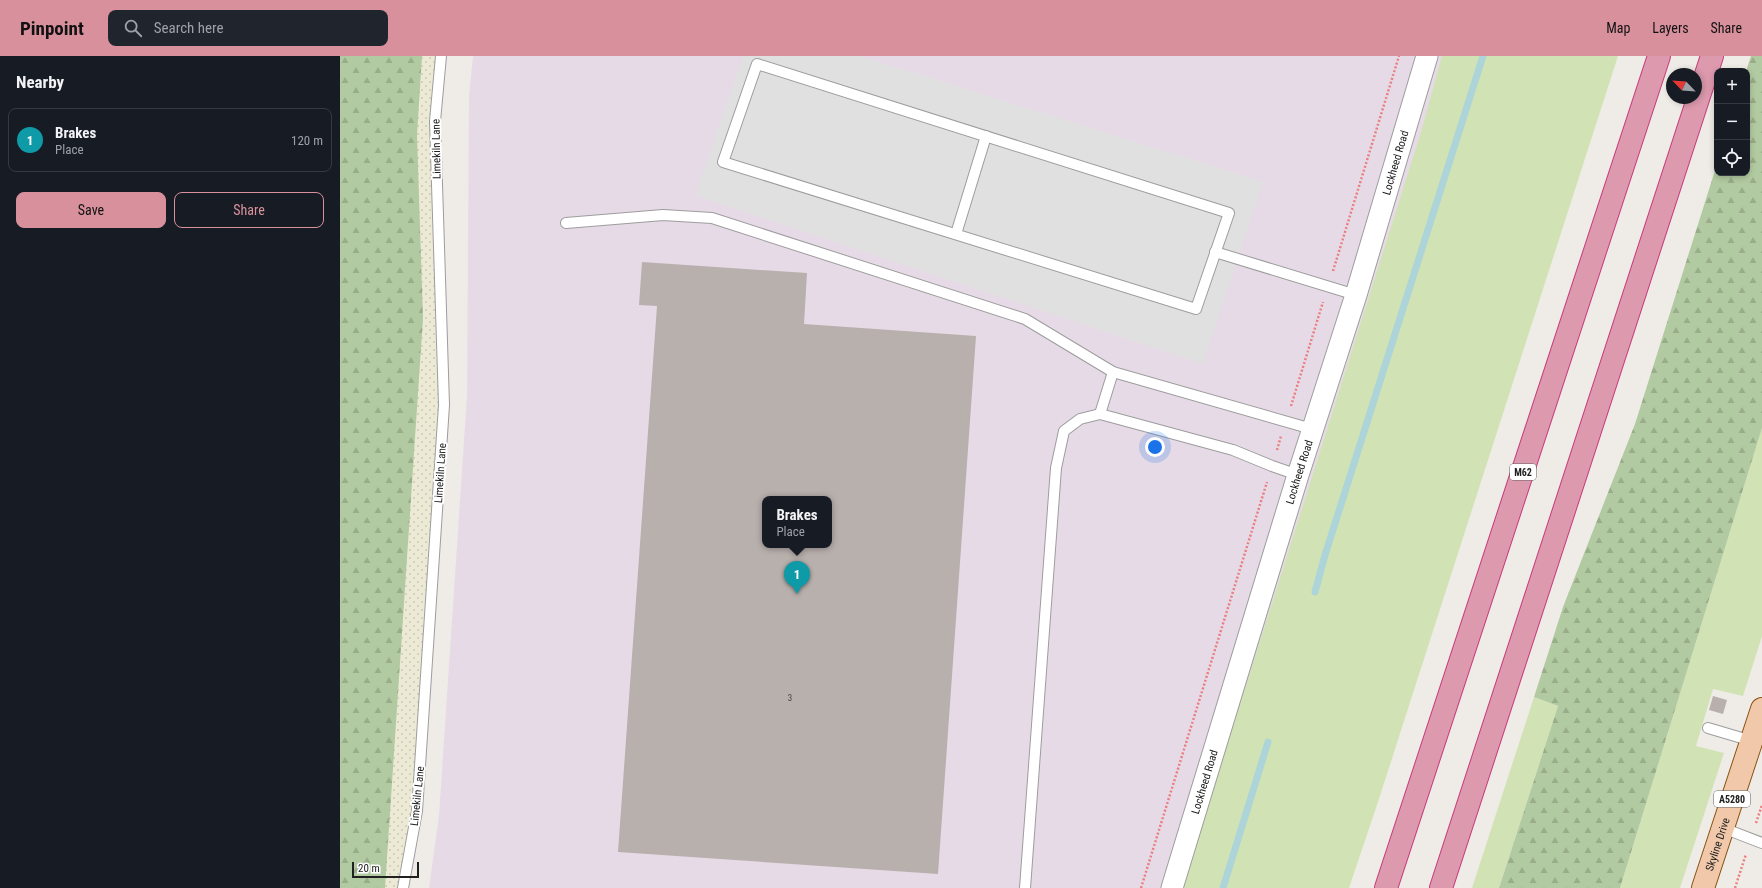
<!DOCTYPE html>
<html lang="en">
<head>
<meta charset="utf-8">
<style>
  :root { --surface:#171b24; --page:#20242c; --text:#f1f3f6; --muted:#9ea1a6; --line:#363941; --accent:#d7909c }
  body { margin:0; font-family:"Roboto Condensed",sans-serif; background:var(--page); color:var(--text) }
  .controls { position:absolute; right:12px; top:12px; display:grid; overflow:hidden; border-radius:8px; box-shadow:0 2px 6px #0003 }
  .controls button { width:36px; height:36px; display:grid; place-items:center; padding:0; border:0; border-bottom:1px solid var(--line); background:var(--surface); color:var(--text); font:20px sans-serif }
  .compass { position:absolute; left:1326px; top:12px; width:36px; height:36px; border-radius:50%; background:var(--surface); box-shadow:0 2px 6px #0003; rotate:295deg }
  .scale { position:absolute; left:12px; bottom:10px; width:67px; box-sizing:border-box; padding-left:4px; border:2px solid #202020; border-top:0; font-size:11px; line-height:14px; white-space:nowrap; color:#202020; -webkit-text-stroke:3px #fff; paint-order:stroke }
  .you { position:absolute; left:815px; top:391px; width:14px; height:14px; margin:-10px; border:3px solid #fff; border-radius:50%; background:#1a73e8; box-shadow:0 0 0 6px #1a73e833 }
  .badge { display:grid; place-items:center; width:26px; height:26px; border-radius:50%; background:var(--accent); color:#fff; font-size:13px; font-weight:700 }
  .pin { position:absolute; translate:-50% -33px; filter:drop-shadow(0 1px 2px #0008) }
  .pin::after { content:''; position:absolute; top:21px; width:14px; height:12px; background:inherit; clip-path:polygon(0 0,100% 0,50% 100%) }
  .popup { position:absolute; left:422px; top:440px; width:70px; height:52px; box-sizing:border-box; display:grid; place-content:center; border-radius:8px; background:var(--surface); filter:drop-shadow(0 1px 3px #0005); font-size:13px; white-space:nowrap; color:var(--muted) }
  .popup b { font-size:15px; color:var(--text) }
  .popup::after { content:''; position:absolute; left:50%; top:100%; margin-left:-8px; border:8px solid transparent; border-top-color:var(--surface) }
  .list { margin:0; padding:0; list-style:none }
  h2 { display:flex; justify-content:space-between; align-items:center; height:52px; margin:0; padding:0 16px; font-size:17px }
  h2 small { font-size:13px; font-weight:400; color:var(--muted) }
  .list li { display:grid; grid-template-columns:26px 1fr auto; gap:12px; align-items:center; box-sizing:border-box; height:64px; margin:0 8px 8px; padding:0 8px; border:1px solid var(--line); border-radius:8px }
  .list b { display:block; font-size:15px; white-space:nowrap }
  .list p { margin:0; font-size:13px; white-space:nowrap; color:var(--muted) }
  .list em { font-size:13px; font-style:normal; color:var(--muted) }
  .actions { display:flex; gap:8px; padding:12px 16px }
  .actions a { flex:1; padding:9px 0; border:1px solid var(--accent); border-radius:8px; text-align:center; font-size:14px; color:var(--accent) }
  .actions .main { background:var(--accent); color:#111 }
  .icon { flex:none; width:22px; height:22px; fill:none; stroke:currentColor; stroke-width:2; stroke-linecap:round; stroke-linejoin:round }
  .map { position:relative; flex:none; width:1422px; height:832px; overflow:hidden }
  header { display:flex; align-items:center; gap:24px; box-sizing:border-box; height:56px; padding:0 20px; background:var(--accent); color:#111 }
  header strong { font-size:19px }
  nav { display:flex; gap:22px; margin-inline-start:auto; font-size:14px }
  .search { width:280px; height:36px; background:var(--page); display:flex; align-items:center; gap:10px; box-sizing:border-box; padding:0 14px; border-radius:8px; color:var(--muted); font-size:15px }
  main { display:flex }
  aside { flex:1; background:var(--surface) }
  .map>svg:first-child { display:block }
  .industrial { fill:#e7dae7; fill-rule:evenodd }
  .farmland { fill:url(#farmland-dots) }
  .grass { fill:#d1e3b4 }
  .forest { fill:url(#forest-firs) }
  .parking { fill:#e0e0e0 }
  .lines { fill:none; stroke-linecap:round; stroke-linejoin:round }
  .stream { stroke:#add4d8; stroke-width:7 }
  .building { fill:#b8b0ad; fill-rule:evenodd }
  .lane-casing { stroke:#9d9d9d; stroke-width:12 }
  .street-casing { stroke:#9d9d9d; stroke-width:23 }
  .primary-casing { stroke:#8a5212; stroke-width:24 }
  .highway-casing { stroke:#c73b7d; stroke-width:24 }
  .path { stroke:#ea7e81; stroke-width:2.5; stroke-dasharray:2 2; stroke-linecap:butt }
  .lane { stroke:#fff; stroke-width:10 }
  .street { stroke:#fff; stroke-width:21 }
  .primary { stroke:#f1c9aa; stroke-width:22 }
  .highway { stroke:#dd99ae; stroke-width:22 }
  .labels { text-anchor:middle; stroke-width:4; stroke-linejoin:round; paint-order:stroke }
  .number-label { font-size:9px; fill:#464443 }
  .shield { fill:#fff; stroke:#636363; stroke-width:1 }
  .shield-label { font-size:10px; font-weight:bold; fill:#202020 }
  .street-label { font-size:11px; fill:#202020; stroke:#fff }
</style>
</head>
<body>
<header>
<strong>Pinpoint</strong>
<div class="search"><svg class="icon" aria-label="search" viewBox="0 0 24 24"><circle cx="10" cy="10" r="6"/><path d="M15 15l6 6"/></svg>Search here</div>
<nav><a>Map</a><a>Layers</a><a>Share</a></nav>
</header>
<main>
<aside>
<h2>Nearby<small></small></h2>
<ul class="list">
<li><span class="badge" style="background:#0f9aa8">1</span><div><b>Brakes</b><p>Place</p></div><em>120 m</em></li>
</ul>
<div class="actions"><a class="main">Save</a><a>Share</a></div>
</aside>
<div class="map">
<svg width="1422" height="832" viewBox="0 0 1422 832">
  <defs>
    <pattern id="farmland-dots" width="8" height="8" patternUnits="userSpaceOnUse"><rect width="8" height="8" fill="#ecead5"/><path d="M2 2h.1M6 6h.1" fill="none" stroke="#cac8b7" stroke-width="1.8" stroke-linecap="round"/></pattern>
    <pattern id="forest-firs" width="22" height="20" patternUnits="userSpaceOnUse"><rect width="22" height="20" fill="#b2caa1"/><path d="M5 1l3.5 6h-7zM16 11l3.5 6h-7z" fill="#99ad8a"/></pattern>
  </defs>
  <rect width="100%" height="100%" fill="#efece7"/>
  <path class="industrial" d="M133,0H1192L959,832H89L99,759L127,339L129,40ZM425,443H489V489H425Z"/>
  <path class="farmland" d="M0,0H101L95,65L104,349L77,755L63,832H0Z"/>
  <g class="grass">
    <path d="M1102,0H1278L1038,746L1009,832H842L1081,76Z"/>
    <path d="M1422,372V580L1403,640L1373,633L1356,690L1384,697L1340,832H1280Z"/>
    <path d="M1194,641L1218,650L1159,832H1132Z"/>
  </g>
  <g class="forest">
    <path d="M0,0H82L77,79L83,262L45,832H0Z"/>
    <path d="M1411,0H1422V372L1280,832H1159L1218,650L1194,641L1223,551L1295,368L1377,108V117H1407L1406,15Z"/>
  </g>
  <path class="parking" d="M403,0H520L923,126L863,308L355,139Z"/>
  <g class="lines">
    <g class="stream">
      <path d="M975,536L985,499L1143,0"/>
      <path d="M883,832L928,686"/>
    </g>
  </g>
  <g class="building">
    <path d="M302,206L467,217L464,268L636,280L598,818L278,796L317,250L299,249ZM425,443H489V489H425Z"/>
    <path d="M1373,640L1387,644L1383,658L1369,654Z"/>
  </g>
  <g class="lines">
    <defs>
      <g id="lane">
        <path d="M417,8L889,157L856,253L383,106Z"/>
        <path d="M226,167L323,159L372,162L685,263L773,316L972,373"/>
        <path d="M616,178L646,80"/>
        <path d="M875,196L1016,239"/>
        <path d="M760,358L773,316"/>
        <path d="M1368,672L1412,685"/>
        <path d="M1383,772L1422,787"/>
        <path d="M63,832L77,755L104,349L95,65L101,0"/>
        <path d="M685,832L716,412L724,375L740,363L760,358L893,394L932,410L958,419"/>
      </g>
      <g id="street">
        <path id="s1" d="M832,832L958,419L1016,239L1087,0"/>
      </g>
      <g id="primary">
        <path id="s2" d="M1363,832L1422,653"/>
      </g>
      <g id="highway">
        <path d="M1046,832L1319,0"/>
        <path d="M1101,832L1372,0"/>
      </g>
    </defs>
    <use href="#lane" class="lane-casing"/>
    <use href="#street" class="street-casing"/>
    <use href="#primary" class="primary-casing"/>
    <use href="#highway" class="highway-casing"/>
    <g class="path">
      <path d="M993,215L1059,0"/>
      <path d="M951,350L983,246"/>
      <path d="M937,394L941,380"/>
      <path d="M1416,767L1422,749"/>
      <path d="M801,832L927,426"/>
      <path d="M1395,832L1406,798"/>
    </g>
    <use href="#lane" class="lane"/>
    <use href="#street" class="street"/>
    <use href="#primary" class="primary"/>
    <use href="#highway" class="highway"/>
  </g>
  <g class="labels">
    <g class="number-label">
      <text x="450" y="645">3</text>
    </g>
    <g class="shield">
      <rect x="1170" y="408" width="26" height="16" rx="3"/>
      <rect x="1374" y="735" width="36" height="16" rx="3"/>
    </g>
    <g class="shield-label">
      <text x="1183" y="420">M62</text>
      <text x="1392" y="747">A5280</text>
    </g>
    <g class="street-label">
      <text transform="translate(96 93) rotate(-91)" y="4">Limekiln Lane</text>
      <text dy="4" stroke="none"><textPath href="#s1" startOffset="759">Lockheed Road</textPath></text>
      <text dy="4" stroke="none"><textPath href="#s1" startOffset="435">Lockheed Road</textPath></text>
      <text transform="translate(100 417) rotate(-86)" y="4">Limekiln Lane</text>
      <text dy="4" stroke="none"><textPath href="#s1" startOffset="111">Lockheed Road</textPath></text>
      <text transform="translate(77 740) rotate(-84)" y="4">Limekiln Lane</text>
      <text dy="4" stroke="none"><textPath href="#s2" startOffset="46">Skyline Drive</textPath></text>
    </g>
  </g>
</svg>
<div class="controls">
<button>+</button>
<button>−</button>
<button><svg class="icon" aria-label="locate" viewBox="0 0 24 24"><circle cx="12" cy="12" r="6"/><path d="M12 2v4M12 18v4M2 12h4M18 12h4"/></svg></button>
</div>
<svg class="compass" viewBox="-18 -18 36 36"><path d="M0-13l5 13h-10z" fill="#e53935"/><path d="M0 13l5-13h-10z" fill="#9ea1a6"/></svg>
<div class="scale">20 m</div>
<div class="you"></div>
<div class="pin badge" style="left:457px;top:538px;background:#0f9aa8">1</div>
<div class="popup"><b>Brakes</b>Place</div>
</div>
</main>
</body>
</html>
